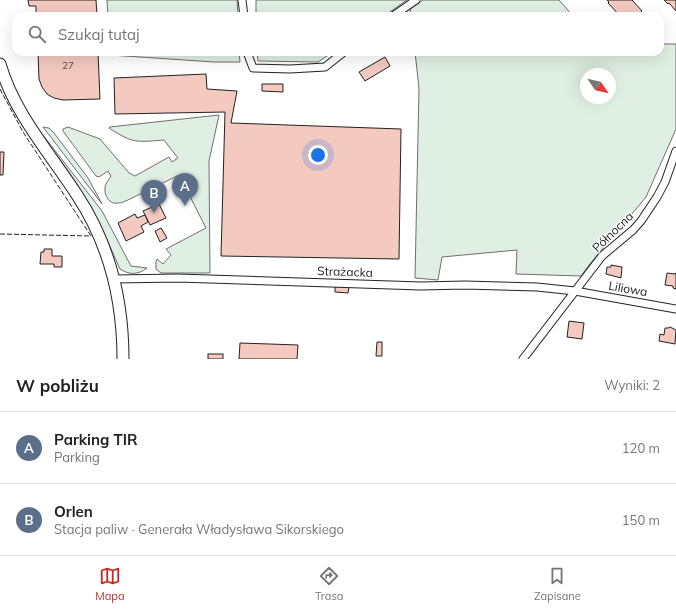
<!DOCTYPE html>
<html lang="pl">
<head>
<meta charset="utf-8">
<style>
  :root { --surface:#fff; --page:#f6f6f6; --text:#222; --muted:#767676; --line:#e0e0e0; --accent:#c62828 }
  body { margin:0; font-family:Mulish,sans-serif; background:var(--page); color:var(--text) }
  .compass { position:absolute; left:580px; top:68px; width:36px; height:36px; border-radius:50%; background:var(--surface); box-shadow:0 4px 16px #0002; rotate:124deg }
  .you { position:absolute; left:318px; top:155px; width:14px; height:14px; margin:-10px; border:3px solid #fff; border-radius:50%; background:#1a73e8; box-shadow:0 0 0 6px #1a73e833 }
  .badge { display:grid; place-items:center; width:26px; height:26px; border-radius:50%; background:var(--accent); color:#fff; font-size:13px; font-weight:700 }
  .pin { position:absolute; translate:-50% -33px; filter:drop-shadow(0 1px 2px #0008) }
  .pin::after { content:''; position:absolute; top:21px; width:14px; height:12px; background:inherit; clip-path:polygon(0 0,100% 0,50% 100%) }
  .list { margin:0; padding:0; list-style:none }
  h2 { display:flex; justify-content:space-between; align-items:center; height:52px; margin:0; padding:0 16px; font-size:17px }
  h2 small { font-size:13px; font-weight:400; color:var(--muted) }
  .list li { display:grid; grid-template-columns:26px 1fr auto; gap:12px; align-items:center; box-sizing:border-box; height:72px; padding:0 16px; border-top:1px solid var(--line) }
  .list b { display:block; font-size:15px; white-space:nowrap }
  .list p { margin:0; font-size:13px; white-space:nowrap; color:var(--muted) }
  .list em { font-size:13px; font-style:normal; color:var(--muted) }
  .icon { flex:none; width:22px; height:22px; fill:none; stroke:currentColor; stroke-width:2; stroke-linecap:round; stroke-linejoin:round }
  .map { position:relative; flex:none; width:676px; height:359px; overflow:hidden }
  .search { position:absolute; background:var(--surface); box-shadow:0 4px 16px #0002; left:12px; right:12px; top:12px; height:44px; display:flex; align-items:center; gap:10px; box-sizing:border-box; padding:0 14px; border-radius:12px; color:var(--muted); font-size:15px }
  .sheet { height:196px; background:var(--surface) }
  nav { display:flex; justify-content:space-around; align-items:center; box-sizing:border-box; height:56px; border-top:1px solid var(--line); background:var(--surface); font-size:11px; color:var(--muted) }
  nav a { display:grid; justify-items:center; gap:2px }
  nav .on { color:var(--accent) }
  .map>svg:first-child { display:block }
  .green { fill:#e0efe3; stroke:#6f6f6f; fill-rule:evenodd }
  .building { fill:#f3c9c0; stroke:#222 }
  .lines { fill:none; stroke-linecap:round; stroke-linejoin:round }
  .street-casing { stroke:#222; stroke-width:9 }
  .primary-casing { stroke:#222; stroke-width:13 }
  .street { stroke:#fff; stroke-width:7 }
  .primary { stroke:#fff; stroke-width:11 }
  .fence { stroke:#222; stroke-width:1; stroke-dasharray:5 2; stroke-linecap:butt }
  .labels { text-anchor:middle; stroke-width:3; stroke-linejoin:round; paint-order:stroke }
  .number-label { font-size:10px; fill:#564c4a }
  .street-label { font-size:12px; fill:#222; stroke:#fff }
</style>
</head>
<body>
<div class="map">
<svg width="676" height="359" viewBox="0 0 676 359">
  <rect width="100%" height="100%" fill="#fff"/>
  <g class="green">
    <path d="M107,0H237L238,16H108Z"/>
    <path d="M256,0H407L384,16H256Z"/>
    <path d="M423,0H559L573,16H411L410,9Z"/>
    <path d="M660,44H676V129L646,197L589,265L581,276L516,274L517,250L442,257L438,280L415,278L419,88L415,52H660ZM586,74H610V98H586Z"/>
    <path d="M110,52H239L240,62H214L110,55Z"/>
    <path d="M257,52H333L318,62L258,61Z"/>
    <path d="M219,115L209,161L210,273H161L156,269V262L157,259L163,264L171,255L166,249L206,228L179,175L128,200C125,201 122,203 118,203C110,205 104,196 105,188C105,183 109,180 111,176L108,171L99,177L96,176L63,131V129L68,127L100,139L129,173L135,176L169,157L172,162L178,158L164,140C136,142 134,144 109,128L110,127Z"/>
    <path d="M43,127L49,128L54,133L88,178L102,204Z"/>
    <path d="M39,130L102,211L131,266L147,268C138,275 129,275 120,269L100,224L90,207Z"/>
  </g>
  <g class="building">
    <path d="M28,0H96L97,16H36V6H29Z"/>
    <path d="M607,0H632L642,11L641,12L646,16H620L608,3L609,2Z"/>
    <path d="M664,0H676V11L669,3L668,4Z"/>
    <path d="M38,52H98L100,99L63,100L54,98L47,94L42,87L39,79Z"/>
    <path d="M385,57L390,66L365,81L359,72Z"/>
    <path d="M206,74L207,89L237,91L231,123L401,129L399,259L221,256L225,112L115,114L114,78Z"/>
    <path d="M262,84H283V92L262,91Z"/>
    <path d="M0,152H4L3,175H0Z"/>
    <path d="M159,204L166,218L150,225L143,211Z"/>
    <path d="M135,214L137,218L145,215L148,222L141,226L144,232L126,241L118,223Z"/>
    <path d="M161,228L167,238L160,242L155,231Z"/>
    <path d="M44,249H52V256H62V267H54V264H40L41,252H44Z"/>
    <path d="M611,265L622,267L621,278L606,274L607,267H611Z"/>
    <path d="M667,273L675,274L676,273V289L673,288V286L665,285Z"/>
    <path d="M335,286L349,287L348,293L335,292Z"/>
    <path d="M569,321L584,323L582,339L567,337Z"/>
    <path d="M670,327L676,330L675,344L659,341L660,334L664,335L665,328H668Z"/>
    <path d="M377,342H382V356H376Z"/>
    <path d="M240,343L298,345L297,359H239Z"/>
    <rect x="208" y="354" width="15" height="5"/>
  </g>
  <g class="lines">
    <defs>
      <g id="street">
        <path d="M242,0L244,16"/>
        <path d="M393,16L416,0"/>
        <path d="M247,52L253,68L290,69L325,67L344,52"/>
        <path d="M114,279L178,278L421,286L465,285L537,287L575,291L676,309"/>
        <path d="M523,359L602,256L633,230L641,221L657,197L665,182L676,151"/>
      </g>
      <path id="primary" d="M0,64C14,113 49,152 77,195C110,245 123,299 123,359"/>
    </defs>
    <use href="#street" class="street-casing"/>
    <use href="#primary" class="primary-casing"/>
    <use href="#street" class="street"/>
    <use href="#primary" class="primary"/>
    <g class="fence">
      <path d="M0,89L23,132L91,236"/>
      <path d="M0,234L91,236"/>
    </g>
  </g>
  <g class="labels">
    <g class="number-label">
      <text x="68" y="69">27</text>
    </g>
    <g class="street-label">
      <text transform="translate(613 232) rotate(-44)" y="4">Północna</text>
      <text transform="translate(345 272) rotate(2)" y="4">Strażacka</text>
      <text transform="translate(628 289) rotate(10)" y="4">Liliowa</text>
    </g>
  </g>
</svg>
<svg class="compass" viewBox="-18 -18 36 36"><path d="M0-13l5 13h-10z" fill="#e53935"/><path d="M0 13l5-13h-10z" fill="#767676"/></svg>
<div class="you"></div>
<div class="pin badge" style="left:185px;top:206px;background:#5c6f8a">A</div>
<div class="pin badge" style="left:154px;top:213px;background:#5c6f8a">B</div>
<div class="search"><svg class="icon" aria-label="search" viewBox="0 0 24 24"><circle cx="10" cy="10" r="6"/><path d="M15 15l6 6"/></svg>Szukaj tutaj</div>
</div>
<section class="sheet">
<h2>W pobliżu<small>Wyniki: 2</small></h2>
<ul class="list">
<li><span class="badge" style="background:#5c6f8a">A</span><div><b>Parking TIR</b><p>Parking</p></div><em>120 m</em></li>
<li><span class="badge" style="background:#5c6f8a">B</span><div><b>Orlen</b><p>Stacja paliw · Generała Władysława Sikorskiego</p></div><em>150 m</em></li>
</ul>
</section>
<nav>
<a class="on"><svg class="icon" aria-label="map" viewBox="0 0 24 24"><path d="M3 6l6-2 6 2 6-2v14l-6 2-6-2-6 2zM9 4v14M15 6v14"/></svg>Mapa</a>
<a><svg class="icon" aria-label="directions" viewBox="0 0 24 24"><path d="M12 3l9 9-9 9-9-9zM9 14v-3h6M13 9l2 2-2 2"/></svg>Trasa</a>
<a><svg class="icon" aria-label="saved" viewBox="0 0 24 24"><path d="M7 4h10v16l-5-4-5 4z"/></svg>Zapisane</a>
</nav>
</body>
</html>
